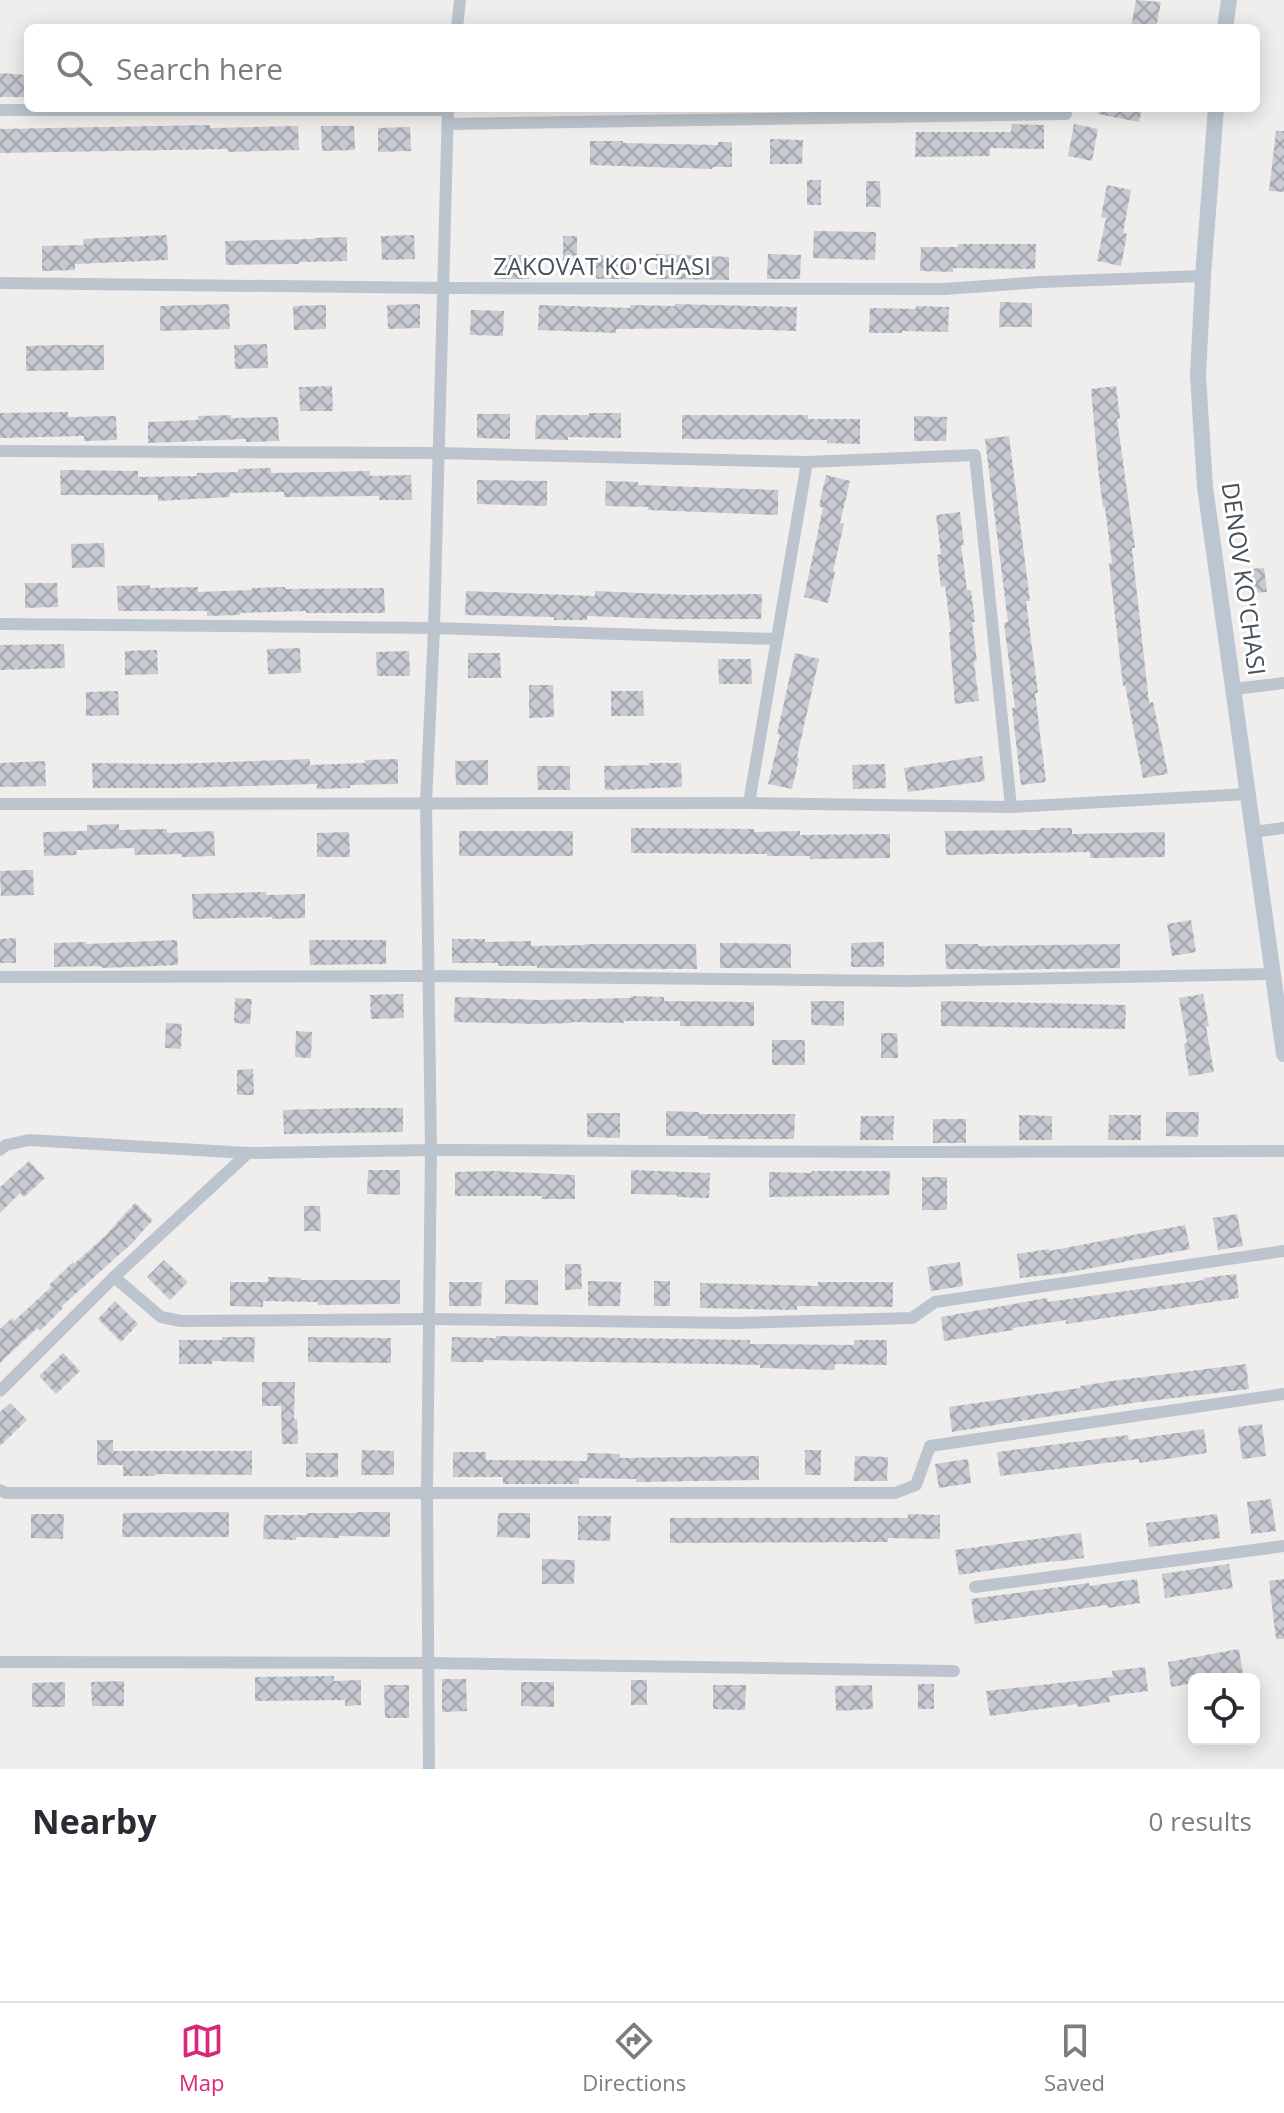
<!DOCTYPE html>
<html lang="en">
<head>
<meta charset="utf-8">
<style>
  :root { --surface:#fff; --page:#f2f2f3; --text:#2b2b33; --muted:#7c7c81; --line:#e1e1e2; --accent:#db2777 }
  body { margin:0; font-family:"Open Sans",sans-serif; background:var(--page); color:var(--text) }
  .controls { position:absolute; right:24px; bottom:24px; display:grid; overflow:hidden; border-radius:12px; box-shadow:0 4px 20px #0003 }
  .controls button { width:72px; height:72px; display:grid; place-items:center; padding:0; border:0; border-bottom:2px solid var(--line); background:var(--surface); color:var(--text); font:40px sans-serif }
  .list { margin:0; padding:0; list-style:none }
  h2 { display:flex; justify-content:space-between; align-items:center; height:104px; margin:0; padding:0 32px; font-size:34px }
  h2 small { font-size:26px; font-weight:400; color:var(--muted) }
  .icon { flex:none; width:44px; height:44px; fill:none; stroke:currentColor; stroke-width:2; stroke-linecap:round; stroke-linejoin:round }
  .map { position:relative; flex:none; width:1284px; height:1769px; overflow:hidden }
  .search { position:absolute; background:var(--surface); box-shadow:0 4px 20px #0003; left:24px; right:24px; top:24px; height:88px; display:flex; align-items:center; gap:20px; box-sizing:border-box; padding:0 28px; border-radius:12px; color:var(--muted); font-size:30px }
  .sheet { height:232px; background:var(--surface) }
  nav { display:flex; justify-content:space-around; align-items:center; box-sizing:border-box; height:112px; border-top:2px solid var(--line); background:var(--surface); font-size:22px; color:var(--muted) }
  nav a { display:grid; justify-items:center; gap:4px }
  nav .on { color:var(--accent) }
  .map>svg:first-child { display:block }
  .building { fill:url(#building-cross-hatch) }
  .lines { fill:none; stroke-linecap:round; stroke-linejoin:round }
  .street { stroke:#bcc5cd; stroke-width:12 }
  .secondary { stroke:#bbc6d1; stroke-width:16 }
  .labels { text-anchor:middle; stroke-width:6; stroke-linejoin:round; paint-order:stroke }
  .street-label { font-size:24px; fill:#46515a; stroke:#fff }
</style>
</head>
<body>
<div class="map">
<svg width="1284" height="1769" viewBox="0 0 1284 1769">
  <defs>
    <pattern id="building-cross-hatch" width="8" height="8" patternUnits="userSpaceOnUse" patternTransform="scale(2)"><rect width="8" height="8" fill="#c7cad0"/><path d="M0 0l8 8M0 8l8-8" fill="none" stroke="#a3a6ac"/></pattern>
  </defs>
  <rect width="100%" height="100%" fill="#f0eded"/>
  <g class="building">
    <path d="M1136,0L1161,2L1156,28H1131Z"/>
    <path d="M0,73L28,75V97H0Z"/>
    <path d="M1099,108H1142L1139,122L1098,114Z"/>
    <path d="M1012,124L1044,125V149L990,148V156L915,157L916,132H1011Z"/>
    <path d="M1074,124L1098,129L1092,161L1068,156Z"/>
    <path d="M210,125V128L298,126L299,150L228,152V149L0,153V129Z"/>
    <path d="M321,126H354L355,150L322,151Z"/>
    <path d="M410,127L411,151L378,152V128Z"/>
    <path d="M1276,131H1284V192L1269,191Z"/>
    <path d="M770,139L803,140L802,164H770Z"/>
    <path d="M590,141H623V143L718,145V142H732V167H713L712,169L590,165Z"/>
    <rect x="807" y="180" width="14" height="25"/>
    <path d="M866,181H880L881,207H866Z"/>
    <path d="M1107,185L1131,190L1123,233L1127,234L1121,266L1097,261L1106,218L1101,217Z"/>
    <path d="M814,231L876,232L875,260L813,258Z"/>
    <path d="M167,235L168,260L75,264V270L42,271V246L84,245L83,239Z"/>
    <path d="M414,235L415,259L382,260L381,236Z"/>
    <rect x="563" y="236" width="14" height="25"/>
    <path d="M347,237V261L299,262V264L226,265L225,241L314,239V238Z"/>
    <path d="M958,244H1036L1035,269L953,268V272L920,271L921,247H958Z"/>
    <path d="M656,254L729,257V280L656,279Z"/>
    <path d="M768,254L801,255L800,279H767Z"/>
    <rect x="496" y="255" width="33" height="24"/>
    <path d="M596,255L629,256V279H596Z"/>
    <path d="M1000,302L1032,303V327H999Z"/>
    <path d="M229,304L230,329L160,331V306Z"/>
    <path d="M420,304V328L388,329L387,305Z"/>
    <path d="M675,304L797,307L796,331L708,328L616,329V333L538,330L539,305L630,308V305L675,306Z"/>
    <path d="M326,305V329L294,330L293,306Z"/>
    <path d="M916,306L949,307L948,332L902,331V333H869L870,308L916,309Z"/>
    <path d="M471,310L504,311L503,336L470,335Z"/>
    <path d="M267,344L268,368L235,369L234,345Z"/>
    <path d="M58,345H104V370L26,371V346Z"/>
    <path d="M332,386L333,411H300L299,387Z"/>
    <path d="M1116,386L1120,418L1117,419L1135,548H1132L1149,703L1153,702L1168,774L1143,778L1125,685L1123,686L1109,563H1112L1105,507H1103L1098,468L1091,389Z"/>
    <path d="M68,412V417L116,416L117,440L84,441V436L0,438V413Z"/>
    <path d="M589,413H621V438L568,437V440L535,439L536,415H589Z"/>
    <path d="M477,414H510V439L477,438Z"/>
    <path d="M231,415V418L278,417L279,441L246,442V439L148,443V422L198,420V416Z"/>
    <path d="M682,415H808V419H860V444L827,443V440L682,439Z"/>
    <path d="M914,416L947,417L946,441H914Z"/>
    <path d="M1009,436L1030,601H1026L1038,693H1035L1046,782L1021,785L1012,708H1015L1004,623L1008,622L985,439Z"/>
    <path d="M271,468V473L370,471V476L411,475L412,500H379V496L284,497V492L230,493V497L158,501V495H61L60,470L138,471V477L197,476V473L238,472V469Z"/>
    <path d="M826,475L850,481L840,523L844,524L833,571L835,572L828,603L804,597L823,508L819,506Z"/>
    <path d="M477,480L547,481V506L477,504Z"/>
    <path d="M606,481L638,482V485L778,490V515L648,510V507L605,506Z"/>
    <path d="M960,512L964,545H961L967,590H971L975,622H972L977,661L974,662L979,701L955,704L949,632H951L945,586L941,587L937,555L941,554L936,515Z"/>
    <path d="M104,543L105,567L72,568L71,544Z"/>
    <path d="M1264,568L1267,592L1252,593L1249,569Z"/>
    <path d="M25,583H57L58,607L25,608Z"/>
    <path d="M150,585V588L198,587V592L252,590V588L285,587V589L384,588L385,613H306V611L240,613V615L207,616V611H118L117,586Z"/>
    <path d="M466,591L595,596V591L686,595L762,594L761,619H670L587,616V620H554V617L465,615Z"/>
    <path d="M64,644L65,668L0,670V645Z"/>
    <path d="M300,648L301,673L268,674L267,649Z"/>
    <path d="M157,650L158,674L125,675V651Z"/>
    <path d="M409,651L410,676H377L376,652Z"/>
    <path d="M468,653H500L501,678H468Z"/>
    <path d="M795,653L819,659L797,757L799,758L792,789L768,784L780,735L777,734Z"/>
    <path d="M718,659H751L752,684H719Z"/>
    <path d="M529,685H553L554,717L529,718Z"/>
    <path d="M118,691L119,715L86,716V692Z"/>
    <path d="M611,691H643L644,716H611Z"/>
    <path d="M982,756L985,781L908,792L904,768Z"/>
    <path d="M310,759V765L365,763V760L398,759V784L350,785V788L317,789V784L180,788H93L92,763L171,764Z"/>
    <path d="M488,760V785H456L455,761Z"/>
    <path d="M45,761L46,786L0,787V763Z"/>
    <path d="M649,763H681L682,787L605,790L604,766L649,765Z"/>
    <path d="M885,764L886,788L853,789L852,765Z"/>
    <path d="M537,766H570V790H538Z"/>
    <path d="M119,824V830L167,829V833L214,831L215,856L182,857V854L135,855L134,848L76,850L77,855L44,856L43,832L87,831V825Z"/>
    <path d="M631,828L754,829V832L800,831V835L890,834V858L810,859V856H767V854L631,853Z"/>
    <path d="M1040,828H1072V834L1165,832V857L1090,858V852L946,855L945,831L1040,830Z"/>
    <rect x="459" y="831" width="114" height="25"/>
    <path d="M349,832L350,857H317V833Z"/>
    <path d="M33,870L34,895L1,896L0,871Z"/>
    <path d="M266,892V895L305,894V918L272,919V917L193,919L192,894Z"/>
    <path d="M1191,920L1196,952L1172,956L1167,924Z"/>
    <path d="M16,938V963H0V939Z"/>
    <path d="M452,939H485V942L531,941V946L585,945V944H696L697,969L537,968V966H498V963H452Z"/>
    <path d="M177,940L178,965L103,968L101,966L54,967V943L86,942V944Z"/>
    <path d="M309,940H386V964L310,965Z"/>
    <path d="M884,942V967H851V943Z"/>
    <path d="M720,943L791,944V968H720Z"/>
    <path d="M945,944H978V946L1120,944V968L987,970V969H946Z"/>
    <path d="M403,994L404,1018L371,1019L370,995Z"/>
    <path d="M1203,994L1209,1026L1206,1027L1214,1072L1189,1076L1184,1044L1187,1043L1179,998Z"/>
    <path d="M631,996L664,997V1001L754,1002V1026H680V1021H624V1023L572,1022V1023L536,1024L454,1022L455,997L540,1000L631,998Z"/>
    <path d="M235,998L252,999L250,1024L234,1023Z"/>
    <path d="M811,1001H844V1026L811,1025Z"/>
    <path d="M941,1001L1126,1005L1125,1029L941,1026Z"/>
    <path d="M166,1023L182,1024L181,1049L165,1048Z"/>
    <path d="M296,1031L312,1032L311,1058L295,1057Z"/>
    <path d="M881,1033H897L898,1058H881Z"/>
    <rect x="772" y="1040" width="33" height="25"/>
    <path d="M253,1069L254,1095H237V1070Z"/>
    <path d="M355,1108H403V1132L284,1134L283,1110Z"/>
    <path d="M666,1111L699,1112V1114H795L794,1139H708V1136H666Z"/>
    <path d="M1166,1112H1199L1198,1137L1166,1136Z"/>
    <path d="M587,1113H620V1138L587,1137Z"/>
    <path d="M1019,1115L1052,1116V1140H1019Z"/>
    <path d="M1109,1115H1141V1140H1108Z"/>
    <path d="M861,1116H894L893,1140H860Z"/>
    <rect x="933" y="1119" width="33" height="24"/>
    <path d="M29,1161L45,1178L24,1197L20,1193L0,1213V1187Z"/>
    <path d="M368,1170H400V1195L367,1194Z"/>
    <path d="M631,1170L710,1173L709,1198L677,1197V1195L631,1194Z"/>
    <path d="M493,1171L575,1175V1199H542V1196H455V1172Z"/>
    <path d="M812,1171H890L889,1195L769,1197V1172L811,1173Z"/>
    <rect x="922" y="1177" width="25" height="33"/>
    <path d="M135,1203L153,1220L131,1244L62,1306L63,1308L40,1331L37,1328L0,1363V1329L12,1318L14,1321L51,1287L49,1285L73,1262L74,1264L105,1236Z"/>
    <path d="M304,1206H320L321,1231H304Z"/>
    <path d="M1237,1214L1243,1246L1218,1250L1213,1218Z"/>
    <path d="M1185,1225L1190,1249L1066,1273L1020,1278L1017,1254L1049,1249V1251Z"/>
    <path d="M164,1260L188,1282L170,1300L147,1277Z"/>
    <path d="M960,1262L963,1286L931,1291L927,1267Z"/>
    <path d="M565,1264H581L582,1289L565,1290Z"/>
    <path d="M1236,1274L1239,1298L1066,1324V1320L1013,1328V1330L944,1341L941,1317L1047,1298L1048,1302L1204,1280L1203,1278Z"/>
    <path d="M268,1277L301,1278V1280H400V1304L318,1305V1302L263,1301V1307L230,1306V1282H268Z"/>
    <path d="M505,1280H538V1305L505,1304Z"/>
    <path d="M588,1281L621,1282L620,1306H588Z"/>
    <rect x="654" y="1281" width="16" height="25"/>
    <path d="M449,1282H482L481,1306H449Z"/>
    <path d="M818,1282H893V1307L797,1306V1310L700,1308V1283L818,1286Z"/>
    <path d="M115,1301L138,1324L121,1342L98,1319Z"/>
    <path d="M496,1336L750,1340V1344L854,1345V1340H887V1365L835,1364V1370L760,1368V1365L716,1364L484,1360V1362H451L452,1337L496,1338Z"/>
    <path d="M222,1337H255L254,1362L212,1361V1364H179V1340H222Z"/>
    <path d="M308,1337L391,1338V1363L308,1362Z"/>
    <path d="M63,1353L80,1371L56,1394L39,1376Z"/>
    <path d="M1246,1364L1249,1389L1132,1403L952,1432L949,1407L1080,1388V1386L1112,1381Z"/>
    <path d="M262,1382H295L294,1419H297L298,1444H282L281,1406H262Z"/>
    <path d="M10,1403L27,1420L0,1446V1412Z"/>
    <path d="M1262,1424L1266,1456L1242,1459L1238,1427Z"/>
    <path d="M1204,1429L1207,1453L1139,1463V1459L1000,1476L997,1452L1128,1435L1129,1440Z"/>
    <path d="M97,1440H113V1451H252V1475L155,1474V1476H123V1465H97Z"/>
    <path d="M362,1450L394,1451V1475H361Z"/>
    <rect x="805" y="1450" width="16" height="25"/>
    <path d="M453,1452H486V1460L587,1461V1453L620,1454V1458L759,1456V1480L636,1482V1479L579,1478V1484H503V1477H453Z"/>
    <rect x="306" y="1453" width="32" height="24"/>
    <path d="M855,1456L888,1457L887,1481H854Z"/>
    <path d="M968,1459L971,1483L939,1488L935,1464Z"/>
    <path d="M1271,1499L1276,1531L1251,1534L1247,1502Z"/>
    <path d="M229,1512V1537H122L123,1513Z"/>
    <path d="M357,1512H390V1537L339,1536V1538L296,1537V1540L263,1539L264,1515H307V1513H357Z"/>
    <path d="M498,1513H530V1538L497,1537Z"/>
    <path d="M31,1514H64L63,1539L31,1538Z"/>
    <path d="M908,1514L940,1515V1539L888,1538V1542L670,1543V1518H908Z"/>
    <path d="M1217,1514L1220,1538L1149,1547L1146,1523Z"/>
    <path d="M578,1516H611L610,1541L578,1540Z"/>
    <path d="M1081,1533L1084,1558L1052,1562V1561L959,1575L955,1550Z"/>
    <path d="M542,1559L575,1560L574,1584H542Z"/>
    <path d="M1229,1564L1233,1588L1165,1598L1162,1574Z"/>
    <path d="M1137,1579L1140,1603L1108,1608L1107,1605L975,1624L971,1599L1089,1583V1586Z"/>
    <path d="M1284,1579V1639H1276L1269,1581Z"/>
    <path d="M1239,1649L1243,1674L1194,1679V1683L1171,1687L1168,1662Z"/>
    <path d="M1145,1667L1148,1691L1109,1696L1110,1702L1078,1707L1077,1704L990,1716L986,1691L1113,1677L1112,1671Z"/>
    <path d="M334,1676V1681L361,1680V1705L345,1706V1700L255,1701V1677Z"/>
    <path d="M442,1679H466L467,1711L442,1712Z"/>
    <rect x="631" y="1680" width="16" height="25"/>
    <path d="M124,1681V1706H92L91,1682Z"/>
    <path d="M65,1682V1707H32V1683Z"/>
    <path d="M521,1682H554V1707L521,1706Z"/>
    <rect x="918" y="1684" width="16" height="25"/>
    <path d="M384,1685H409V1718H385Z"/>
    <path d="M713,1685H746L745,1710L713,1709Z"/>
    <path d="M872,1685L873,1709L836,1711L835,1686Z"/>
  </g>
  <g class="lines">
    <g class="street">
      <path d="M457,28L460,0"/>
      <path d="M0,110H448"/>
      <path d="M449,124L1066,114"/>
      <path d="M0,283L444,288L944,289L1041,282L1203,276"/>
      <path d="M0,451L438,453L807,462L975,455L1011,807"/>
      <path d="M0,624L434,628L775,639"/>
      <path d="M1234,689L1284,683"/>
      <path d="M749,803L807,462"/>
      <path d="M0,804L749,803L1011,807L1248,794"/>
      <path d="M1253,832L1284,828"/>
      <path d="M0,977L428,976L908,981L1272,974"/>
      <path d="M0,1150L6,1145L29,1140L248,1153L431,1150L909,1152L1284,1151"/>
      <path d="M114,1277L161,1317L181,1321L428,1319L736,1323L912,1318L935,1302L1284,1251"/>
      <path d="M0,1391L114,1277L248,1153"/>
      <path d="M0,1490L6,1493H895L916,1485L930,1446L1284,1394"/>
      <path d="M975,1587L1284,1546"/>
      <path d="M0,1662L429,1663L954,1671"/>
      <path d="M429,1769L427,1493L431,1150L426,803L434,628L448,108"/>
    </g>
    <g class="secondary">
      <path d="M1225,28L1229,0"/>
      <path d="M1216,108L1203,276L1198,376L1205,487L1284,1054"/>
    </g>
  </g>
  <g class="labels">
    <g class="street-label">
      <text x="602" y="275">ZAKOVAT KO'CHASI</text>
      <text transform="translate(1243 579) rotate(82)" y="8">DENOV KO'CHASI</text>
    </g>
  </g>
</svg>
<div class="controls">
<button><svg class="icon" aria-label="locate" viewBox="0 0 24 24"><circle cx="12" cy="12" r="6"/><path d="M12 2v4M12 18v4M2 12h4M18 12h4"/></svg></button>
</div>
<div class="search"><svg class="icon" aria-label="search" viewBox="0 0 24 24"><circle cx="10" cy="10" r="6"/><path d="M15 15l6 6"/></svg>Search here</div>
</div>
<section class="sheet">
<h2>Nearby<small>0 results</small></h2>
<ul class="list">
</ul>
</section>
<nav>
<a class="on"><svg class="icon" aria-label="map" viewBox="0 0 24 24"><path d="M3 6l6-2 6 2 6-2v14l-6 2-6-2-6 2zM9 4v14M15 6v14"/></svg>Map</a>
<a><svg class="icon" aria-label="directions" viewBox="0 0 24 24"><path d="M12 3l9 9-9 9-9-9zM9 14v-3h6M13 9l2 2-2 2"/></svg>Directions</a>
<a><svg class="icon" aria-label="saved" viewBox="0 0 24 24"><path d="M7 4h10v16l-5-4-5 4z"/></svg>Saved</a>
</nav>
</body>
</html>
